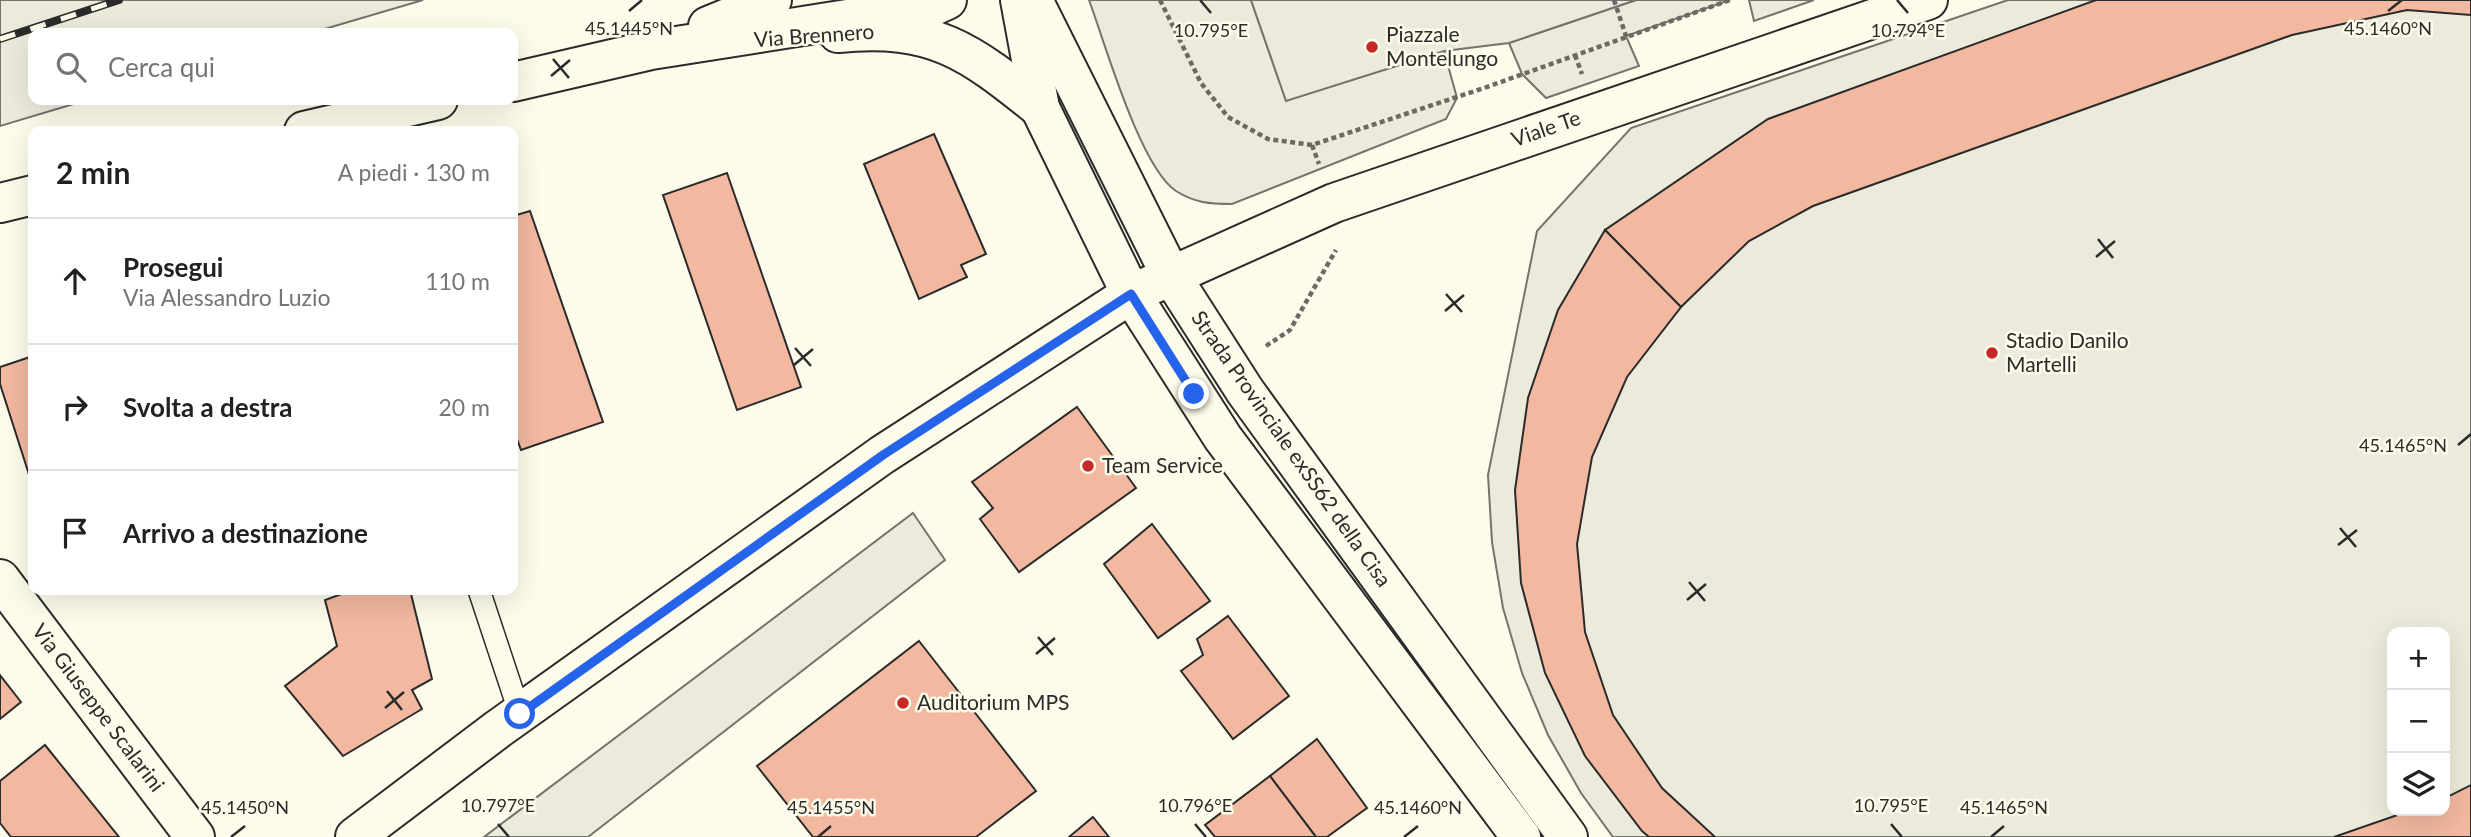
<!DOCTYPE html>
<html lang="it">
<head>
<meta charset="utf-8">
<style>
  :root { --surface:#fff; --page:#f2f2f2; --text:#202124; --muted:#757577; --line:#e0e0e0 }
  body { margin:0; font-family:Lato,sans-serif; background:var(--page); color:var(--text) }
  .controls { position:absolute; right:21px; bottom:21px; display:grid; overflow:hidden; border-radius:14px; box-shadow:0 7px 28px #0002 }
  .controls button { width:63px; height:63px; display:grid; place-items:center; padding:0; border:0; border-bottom:2px solid var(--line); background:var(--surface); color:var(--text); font:35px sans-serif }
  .stop { position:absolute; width:21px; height:21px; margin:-16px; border:5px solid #2563eb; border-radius:50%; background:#fff }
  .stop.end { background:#2563eb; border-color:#fff; box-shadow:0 2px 7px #0008 }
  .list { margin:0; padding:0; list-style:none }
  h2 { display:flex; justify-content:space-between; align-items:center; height:91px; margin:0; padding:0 28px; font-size:30px }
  h2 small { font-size:23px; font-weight:400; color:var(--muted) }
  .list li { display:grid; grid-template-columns:46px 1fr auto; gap:21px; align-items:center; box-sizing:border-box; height:126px; padding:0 28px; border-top:2px solid var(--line) }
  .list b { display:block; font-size:26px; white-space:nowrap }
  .list p { margin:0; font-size:23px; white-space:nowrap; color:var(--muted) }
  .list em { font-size:23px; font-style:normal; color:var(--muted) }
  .icon { flex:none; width:38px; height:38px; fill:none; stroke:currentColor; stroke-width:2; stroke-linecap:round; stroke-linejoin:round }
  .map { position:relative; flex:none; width:2471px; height:837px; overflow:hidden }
  .search { position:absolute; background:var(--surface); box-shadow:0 7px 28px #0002; left:28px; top:28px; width:490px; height:77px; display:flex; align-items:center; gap:18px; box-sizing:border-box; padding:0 24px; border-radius:14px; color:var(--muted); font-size:26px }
  .panel { position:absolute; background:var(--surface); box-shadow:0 7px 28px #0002; left:28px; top:126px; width:490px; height:469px; border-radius:14px }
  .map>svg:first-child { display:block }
  .green { fill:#ecebdb; stroke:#74746e; stroke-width:2; fill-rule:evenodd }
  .parking { fill:#eceadb; stroke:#74746e; stroke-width:2 }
  .building { fill:#f2b8a0; stroke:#2b2b2b; stroke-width:2 }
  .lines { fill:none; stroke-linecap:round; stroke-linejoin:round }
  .service-casing { stroke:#2b2b2b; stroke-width:24 }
  .minor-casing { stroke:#2b2b2b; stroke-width:42 }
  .secondary-casing { stroke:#2b2b2b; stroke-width:42 }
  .primary-casing { stroke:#2b2b2b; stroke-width:42 }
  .path { stroke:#6a6964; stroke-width:4.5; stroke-dasharray:5 3.5; stroke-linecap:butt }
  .service { stroke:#fdfbea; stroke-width:21 }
  .minor { stroke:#fdfbea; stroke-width:38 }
  .secondary { stroke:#fdfbea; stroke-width:38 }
  .primary { stroke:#fdfbea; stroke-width:38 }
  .rail-casing { stroke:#2b2b2b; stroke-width:8 }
  .rail { stroke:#fdfbea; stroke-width:5; stroke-dasharray:16; stroke-linecap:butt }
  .route { stroke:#2563eb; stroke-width:9 }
  .ticks { fill:none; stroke:#2b2b2b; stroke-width:2.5 }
  .poi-dot { fill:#c62828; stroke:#fdfbea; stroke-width:2.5 }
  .labels { text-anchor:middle; stroke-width:5; stroke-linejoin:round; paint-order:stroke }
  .poi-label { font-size:21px; fill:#2b2b2b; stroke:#fdfbea; text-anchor:start }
  .street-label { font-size:21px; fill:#2b2b2b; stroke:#fdfbea }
  .ticks-label { font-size:18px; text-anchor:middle; fill:#2b2b2b; stroke:#fdfbea; stroke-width:5; stroke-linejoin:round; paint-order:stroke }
</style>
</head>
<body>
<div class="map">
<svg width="2471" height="837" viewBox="0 0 2471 837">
  <rect width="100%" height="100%" fill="#fdfbea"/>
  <g class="green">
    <path d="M0,0H423L311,33H33V100H87L0,126Z"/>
    <path d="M1089,0H1251L1286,100L1444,51L1457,98L1446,119L1232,204C1210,204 1195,203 1176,191C1140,167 1105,43 1089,0Z"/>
    <path d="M1636,0H1730L1626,36L1639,66L1546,98L1522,74L1509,43Z"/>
    <path d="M1749,0H1814L1754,21Z"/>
    <path d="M2008,0H2471V837H1613L1581,793L1548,735L1522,673L1503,608L1492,542L1488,475L1537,231L1631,128ZM2392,632H2445V811H2392Z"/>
  </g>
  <g class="parking">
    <path d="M1251,0H1636L1509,43L1444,51L1286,101Z"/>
    <path d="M913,513L945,560L588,837H484Z"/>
  </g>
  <g class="building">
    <path d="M2096,0H2471V15L2407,10L2292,35L1813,206L1749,241L1681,307L1605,230L1768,119Z"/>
    <path d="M934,134L986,254L961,265L967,277L919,299L864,164Z"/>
    <path d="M727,173L801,387L737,410L663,195Z"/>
    <path d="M530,211L603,422L521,450L513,428V216Z"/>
    <path d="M1605,230L1681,307L1627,377L1592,457L1577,544L1585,632L1613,715L1662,788L1715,837H1649L1642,831L1585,756L1545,673L1521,583L1515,490L1528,398L1558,310Z"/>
    <path d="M33,356V487L0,384V367Z"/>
    <path d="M1077,407L1136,488L1019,572L980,519L993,508L972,482Z"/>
    <path d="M1152,524L1210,601L1158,638L1104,564Z"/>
    <path d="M352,590H410L432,679L412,690L422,709L343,756L285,686L337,646L325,600Z"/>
    <path d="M1228,616L1289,696L1233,739L1181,671L1203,655L1197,639Z"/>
    <path d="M919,641L1036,791L976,837H813L757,766Z"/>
    <path d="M0,675L21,702L0,719Z"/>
    <path d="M1317,739L1367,808L1327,837H1316L1270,776Z"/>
    <path d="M45,745L119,837H11L0,823V781Z"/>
    <path d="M1270,776L1316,837H1215L1205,825Z"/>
    <path d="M2471,785V837H2334L2409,811H2445V798Z"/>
    <path d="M1093,817L1109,837H1069Z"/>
  </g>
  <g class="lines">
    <defs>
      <path id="service" d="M479,590L520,714"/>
      <g id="minor">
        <path d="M0,579L195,837"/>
        <path d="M355,837L498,729L882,455L1131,294L1334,203L1928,0"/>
      </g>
      <g id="secondary">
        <path d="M1020,0L1040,108L1131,294L1223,438L1521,837"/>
        <path d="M1033,0L1170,274L1245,391L1568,837"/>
        <path d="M838,33C934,24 969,51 1040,108"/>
      </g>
      <g id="primary">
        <path d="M708,26L772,0"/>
        <path d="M513,82L651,50L936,5L947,0"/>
        <path d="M304,131L438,100"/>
        <path d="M0,203L33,195"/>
      </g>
    </defs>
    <use href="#service" class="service-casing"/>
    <use href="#minor" class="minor-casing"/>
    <use href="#secondary" class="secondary-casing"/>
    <use href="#primary" class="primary-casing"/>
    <g class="path">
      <path d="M1160,0L1201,83L1228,117L1268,139L1312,145L1484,88L1730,0"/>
      <path d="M1614,0L1626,36"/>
      <path d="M1575,55L1582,74"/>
      <path d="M1312,145L1319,164"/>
      <path d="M1266,346L1290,330L1336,250"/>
    </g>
    <use href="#service" class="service"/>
    <use href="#minor" class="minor"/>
    <use href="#secondary" class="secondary"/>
    <use href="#primary" class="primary"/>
    <defs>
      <path id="rail" d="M0,39L119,0"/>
    </defs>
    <use href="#rail" class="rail-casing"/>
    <use href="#rail" class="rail"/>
  </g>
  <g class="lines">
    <path class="route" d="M520,714L883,455L1131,294L1194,394"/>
  </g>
  <path class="ticks" d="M1200,0L1211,13M1897,0L1908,13M629,11L642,0M2388,11L2402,0M553,59L569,78M551,76L570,60M2098,239L2113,258M2096,257L2115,241M1446,294L1462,312M1445,311L1464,295M795,348L811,366M794,365L813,349M2458,445L2471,434M2340,528L2356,547M2338,545L2357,530M1689,582L1705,601M1687,600L1706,584M1038,637L1053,655M1036,654L1055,638M387,691L402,710M385,708L404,692M498,824L509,837M1195,824L1206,837M1891,824L1902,837M231,837L245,826M818,837L831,826M1404,837L1418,826M1991,837L2004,826"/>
  <g class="poi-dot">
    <circle cx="1372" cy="47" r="7"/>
    <circle cx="1992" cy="353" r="7"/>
    <circle cx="1088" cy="466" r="7"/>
    <circle cx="903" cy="703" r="7"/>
  </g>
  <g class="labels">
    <g class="poi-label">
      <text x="1386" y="42">Piazzale<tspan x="1386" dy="24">Montelungo</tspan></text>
      <text x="2006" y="348">Stadio Danilo<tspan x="2006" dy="24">Martelli</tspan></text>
      <text x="1102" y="473">Team Service</text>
      <text x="917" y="710">Auditorium MPS</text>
    </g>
    <g class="street-label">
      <text transform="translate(814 36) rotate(-4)" y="7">Via Brennero</text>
      <text transform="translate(1546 129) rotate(-19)" y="7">Viale Te</text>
      <text transform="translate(1291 449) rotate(55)" y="7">Strada Provinciale exSS62 della Cisa</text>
      <text transform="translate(98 708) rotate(53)" y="7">Via Giuseppe Scalarini</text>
    </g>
  </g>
  <g class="ticks-label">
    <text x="629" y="35">45.1445°N</text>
    <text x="2388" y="35">45.1460°N</text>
    <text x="1211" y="37">10.795°E</text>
    <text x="1908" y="37">10.794°E</text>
    <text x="2403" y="452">45.1465°N</text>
    <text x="498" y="812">10.797°E</text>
    <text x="1195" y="812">10.796°E</text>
    <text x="1891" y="812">10.795°E</text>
    <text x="245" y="814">45.1450°N</text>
    <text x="831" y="814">45.1455°N</text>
    <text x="1418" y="814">45.1460°N</text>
    <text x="2004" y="814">45.1465°N</text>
  </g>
</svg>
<div class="controls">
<button>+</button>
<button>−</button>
<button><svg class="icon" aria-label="layers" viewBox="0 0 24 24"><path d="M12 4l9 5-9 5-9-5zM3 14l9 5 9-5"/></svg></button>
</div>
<div class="stop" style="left:520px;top:714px"></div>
<div class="stop end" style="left:1194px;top:394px"></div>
<div class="search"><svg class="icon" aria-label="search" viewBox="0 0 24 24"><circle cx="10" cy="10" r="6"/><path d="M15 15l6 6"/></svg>Cerca qui</div>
<section class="panel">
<h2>2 min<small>A piedi · 130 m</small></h2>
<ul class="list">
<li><svg class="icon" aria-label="ahead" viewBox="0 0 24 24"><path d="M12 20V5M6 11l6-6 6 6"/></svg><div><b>Prosegui</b><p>Via Alessandro Luzio</p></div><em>110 m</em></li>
<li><svg class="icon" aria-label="right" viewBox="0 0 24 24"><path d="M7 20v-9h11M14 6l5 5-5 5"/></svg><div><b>Svolta a destra</b></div><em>20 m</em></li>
<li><svg class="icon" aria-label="arrive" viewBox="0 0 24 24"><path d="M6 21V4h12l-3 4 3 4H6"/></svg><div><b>Arrivo a destinazione</b></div></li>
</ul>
</section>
</div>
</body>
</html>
